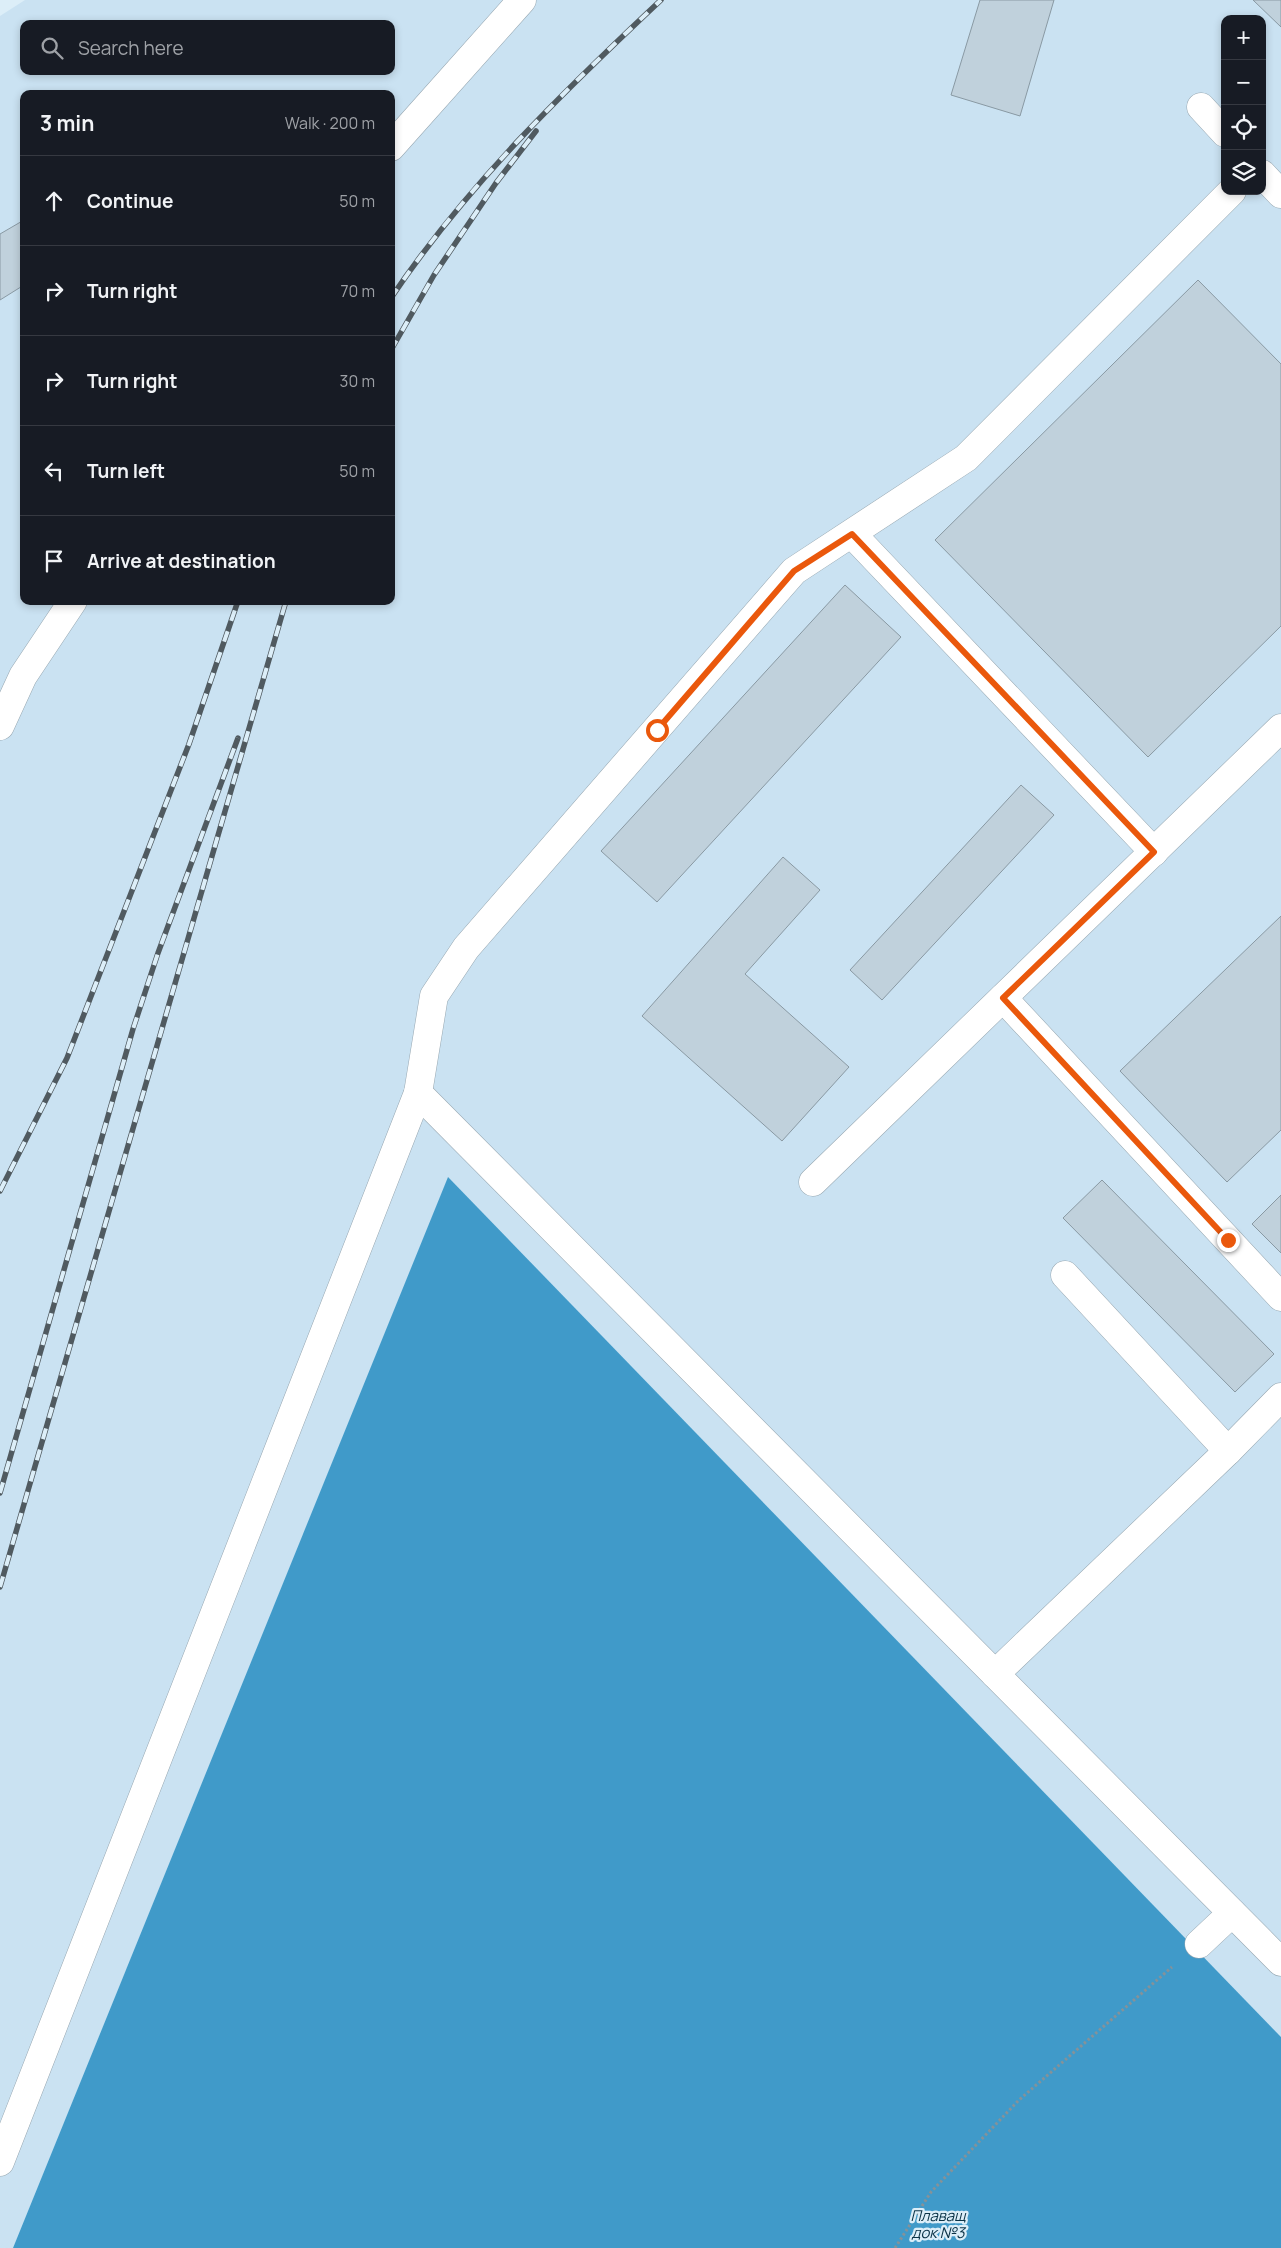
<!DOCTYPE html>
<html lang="en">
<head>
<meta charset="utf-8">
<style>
  :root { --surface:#171b24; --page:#20242c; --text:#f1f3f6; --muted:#9ea1a6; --line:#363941 }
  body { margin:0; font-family:Manrope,sans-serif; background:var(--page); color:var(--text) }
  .controls { position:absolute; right:15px; top:15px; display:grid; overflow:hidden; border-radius:10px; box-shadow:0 2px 8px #0003 }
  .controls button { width:45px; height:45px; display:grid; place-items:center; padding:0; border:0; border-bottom:1px solid var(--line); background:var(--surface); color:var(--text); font:25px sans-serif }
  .stop { position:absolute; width:15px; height:15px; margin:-11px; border:4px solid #ea580c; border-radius:50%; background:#fff }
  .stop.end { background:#ea580c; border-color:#fff; box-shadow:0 1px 5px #0008 }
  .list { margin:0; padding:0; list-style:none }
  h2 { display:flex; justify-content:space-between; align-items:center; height:65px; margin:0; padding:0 20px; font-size:21px }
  h2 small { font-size:16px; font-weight:400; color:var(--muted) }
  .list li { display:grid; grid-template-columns:32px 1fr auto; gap:15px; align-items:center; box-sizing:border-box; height:90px; padding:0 20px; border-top:1px solid var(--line) }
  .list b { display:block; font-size:19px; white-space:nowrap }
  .list em { font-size:16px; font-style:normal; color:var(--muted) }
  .icon { flex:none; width:28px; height:28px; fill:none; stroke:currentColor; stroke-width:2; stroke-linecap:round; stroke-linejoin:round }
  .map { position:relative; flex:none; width:1281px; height:2248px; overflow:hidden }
  .search { position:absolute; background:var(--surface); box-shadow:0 2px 8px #0003; left:20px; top:20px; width:375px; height:55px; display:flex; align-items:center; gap:12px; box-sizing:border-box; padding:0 18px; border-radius:10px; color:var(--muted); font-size:19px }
  .panel { position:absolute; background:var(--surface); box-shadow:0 2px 8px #0003; left:20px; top:90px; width:375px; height:515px; border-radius:10px }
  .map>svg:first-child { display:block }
  .built { fill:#cae2f2; fill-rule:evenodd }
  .water { fill:#409ac9 }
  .building { fill:#c0d1dc; stroke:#8999a3 }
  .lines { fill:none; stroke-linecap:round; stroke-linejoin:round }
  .minor-casing { stroke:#97a7b1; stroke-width:29 }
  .path { stroke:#859299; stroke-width:3; stroke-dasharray:2.5 2.5; stroke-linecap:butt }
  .minor { stroke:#fff; stroke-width:28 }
  .rail-casing { stroke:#505a60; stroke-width:5.5 }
  .rail { stroke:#dceef8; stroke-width:4; stroke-dasharray:11; stroke-linecap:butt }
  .route { stroke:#ea580c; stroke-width:6 }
  .labels { text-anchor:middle; stroke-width:4.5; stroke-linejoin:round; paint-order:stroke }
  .water-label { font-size:15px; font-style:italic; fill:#0b3347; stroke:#dceef8 }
</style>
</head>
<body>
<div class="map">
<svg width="1281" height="2248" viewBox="0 0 1281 2248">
  <rect width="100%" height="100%" fill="#dceef8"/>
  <path class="built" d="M25,0H1281V2037L448,1178L13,2248H0V16ZM1225,19H1262V191H1225ZM24,24H391V71H24ZM24,94H391V601H24Z"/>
  <path class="water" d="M448,1177L1281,2037V2248H13Z"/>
  <g class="building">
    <path d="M980,0H1054L1020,116L951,95Z"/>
    <path d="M1253,0H1281V27Z"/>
    <path d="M24,220V285L0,300V234Z"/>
    <path d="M1198,280L1281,364V626L1148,757L935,540Z"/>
    <path d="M845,585L901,637L657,902L601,851Z"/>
    <path d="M1021,785L1054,815L882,1000L850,970Z"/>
    <path d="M783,857L820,890L745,974L849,1067L782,1141L642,1016Z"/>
    <path d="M1281,916V1130L1227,1182L1120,1071Z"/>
    <path d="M1102,1180L1274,1354L1235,1392L1063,1218Z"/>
    <path d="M1281,1195V1253L1252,1224Z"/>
  </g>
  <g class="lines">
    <defs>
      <g id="minor">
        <path d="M1201,107L1225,133"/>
        <path d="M391,147L522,0"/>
        <path d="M1262,174L1281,194"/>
        <path d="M852,534L1154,852"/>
        <path d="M0,726L23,676L73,601"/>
        <path d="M1003,998L1281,1297"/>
        <path d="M418,1093L1281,1962"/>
        <path d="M813,1182L1281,728"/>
        <path d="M1065,1275L1228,1451"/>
        <path d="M995,1674L1228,1451L1281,1397"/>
        <path d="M1199,1944L1232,1913"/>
        <path d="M0,2162L418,1093L434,996L466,948L794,571L966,458L1232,191"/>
      </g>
    </defs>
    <use href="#minor" class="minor-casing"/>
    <path class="path" d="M895,2248L931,2192L1019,2100L1172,1967"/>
    <use href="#minor" class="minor"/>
    <defs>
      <g id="rail">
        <path d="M391,298C466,186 563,92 661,0"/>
        <path d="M391,350L434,275L496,183L536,131"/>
        <path d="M0,1191L67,1058L189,744L238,601"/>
        <path d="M0,1493L133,1029L158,953L238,738"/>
        <path d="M0,1587L286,601"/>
      </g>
    </defs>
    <use href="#rail" class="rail-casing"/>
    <use href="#rail" class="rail"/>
  </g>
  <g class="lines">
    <path class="route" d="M657,730L794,571L852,534L1154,852L1003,998L1228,1240"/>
  </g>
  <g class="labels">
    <g class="water-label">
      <text x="938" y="2221">Плаващ<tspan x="938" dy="17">док №3</tspan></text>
    </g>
  </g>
</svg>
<div class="controls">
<button>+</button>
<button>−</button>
<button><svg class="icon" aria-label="locate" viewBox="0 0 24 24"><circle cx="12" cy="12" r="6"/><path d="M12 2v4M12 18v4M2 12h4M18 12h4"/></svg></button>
<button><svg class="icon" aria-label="layers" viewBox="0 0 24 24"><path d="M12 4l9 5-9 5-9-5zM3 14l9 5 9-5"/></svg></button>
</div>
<div class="stop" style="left:657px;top:730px"></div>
<div class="stop end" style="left:1228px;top:1240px"></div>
<div class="search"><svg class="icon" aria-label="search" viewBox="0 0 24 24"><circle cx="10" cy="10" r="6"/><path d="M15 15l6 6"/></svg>Search here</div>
<section class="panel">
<h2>3 min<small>Walk · 200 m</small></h2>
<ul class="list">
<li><svg class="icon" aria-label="ahead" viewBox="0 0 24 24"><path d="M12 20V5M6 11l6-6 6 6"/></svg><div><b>Continue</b></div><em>50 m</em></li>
<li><svg class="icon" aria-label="right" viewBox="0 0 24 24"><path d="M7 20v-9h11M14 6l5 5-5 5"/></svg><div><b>Turn right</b></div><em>70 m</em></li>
<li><svg class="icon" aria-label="right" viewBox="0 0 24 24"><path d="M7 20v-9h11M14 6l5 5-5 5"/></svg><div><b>Turn right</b></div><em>30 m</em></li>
<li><svg class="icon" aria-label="left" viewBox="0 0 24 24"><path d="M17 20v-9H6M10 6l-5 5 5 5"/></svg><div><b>Turn left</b></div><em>50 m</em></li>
<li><svg class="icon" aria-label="arrive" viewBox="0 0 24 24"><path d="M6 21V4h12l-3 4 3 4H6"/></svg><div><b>Arrive at destination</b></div></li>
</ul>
</section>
</div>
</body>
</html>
